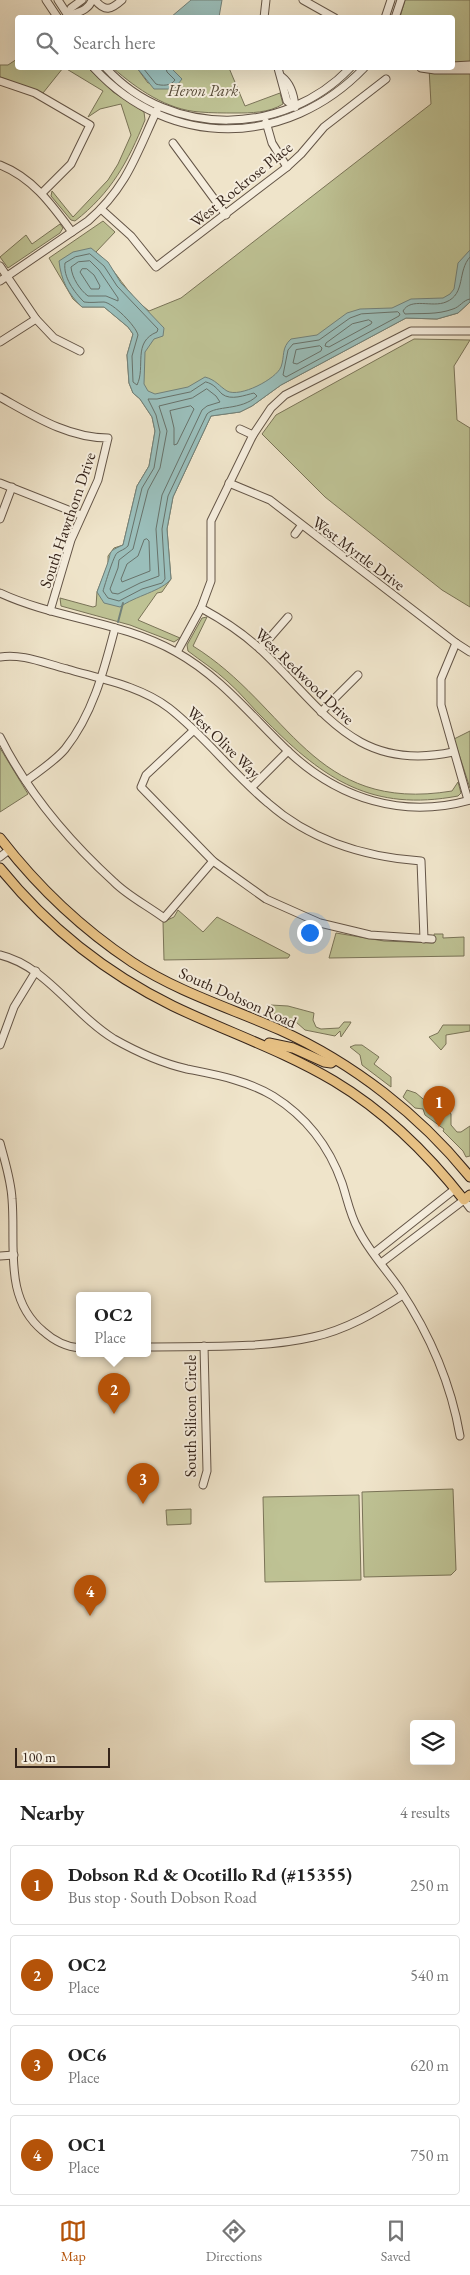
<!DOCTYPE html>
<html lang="en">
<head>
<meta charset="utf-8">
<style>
  :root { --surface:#fff; --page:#f2f2f2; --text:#222; --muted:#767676; --line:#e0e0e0; --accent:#b45309 }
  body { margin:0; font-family:"EB Garamond",serif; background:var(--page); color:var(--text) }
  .controls { position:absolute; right:15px; bottom:15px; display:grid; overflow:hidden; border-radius:5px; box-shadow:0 5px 20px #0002 }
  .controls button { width:45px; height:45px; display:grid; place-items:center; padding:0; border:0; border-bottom:1px solid var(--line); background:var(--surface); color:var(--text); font:25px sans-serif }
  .scale { position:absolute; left:15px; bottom:12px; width:95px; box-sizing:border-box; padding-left:5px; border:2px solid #36251b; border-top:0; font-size:14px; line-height:18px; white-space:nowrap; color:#36251b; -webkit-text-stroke:4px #f5eddd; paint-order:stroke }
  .you { position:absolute; left:309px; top:932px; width:18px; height:18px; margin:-12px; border:4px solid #fff; border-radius:50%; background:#1a73e8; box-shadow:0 0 0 8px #1a73e833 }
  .badge { display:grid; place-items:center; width:32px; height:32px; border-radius:50%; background:var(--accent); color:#fff; font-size:16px; font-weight:700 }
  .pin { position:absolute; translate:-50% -41px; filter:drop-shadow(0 1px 2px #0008) }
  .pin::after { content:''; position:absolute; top:26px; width:18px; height:15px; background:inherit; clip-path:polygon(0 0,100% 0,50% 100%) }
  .popup { position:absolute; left:76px; top:1292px; width:75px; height:65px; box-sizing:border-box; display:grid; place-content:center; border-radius:5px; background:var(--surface); filter:drop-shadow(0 1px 4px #0005); font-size:16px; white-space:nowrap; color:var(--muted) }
  .popup b { font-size:19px; color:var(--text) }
  .popup::after { content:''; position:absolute; left:50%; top:100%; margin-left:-10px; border:10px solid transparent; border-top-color:var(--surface) }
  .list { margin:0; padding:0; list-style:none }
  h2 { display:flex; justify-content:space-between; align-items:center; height:65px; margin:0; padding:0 20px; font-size:21px }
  h2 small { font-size:16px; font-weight:400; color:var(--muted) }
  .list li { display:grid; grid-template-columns:32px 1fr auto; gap:15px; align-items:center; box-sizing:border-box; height:80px; margin:0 10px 10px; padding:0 10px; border:1px solid var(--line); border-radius:5px }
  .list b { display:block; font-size:19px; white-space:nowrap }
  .list p { margin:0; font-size:16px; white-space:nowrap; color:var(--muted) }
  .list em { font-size:16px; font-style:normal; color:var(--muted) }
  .icon { flex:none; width:28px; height:28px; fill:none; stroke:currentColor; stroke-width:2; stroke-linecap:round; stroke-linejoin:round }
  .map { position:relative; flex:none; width:470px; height:1780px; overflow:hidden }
  .search { position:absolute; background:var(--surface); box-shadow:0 5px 20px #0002; left:15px; right:15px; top:15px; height:55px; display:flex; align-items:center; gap:12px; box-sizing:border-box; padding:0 18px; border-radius:5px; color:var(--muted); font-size:19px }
  .sheet { height:425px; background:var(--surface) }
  nav { display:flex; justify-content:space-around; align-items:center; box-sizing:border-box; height:70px; border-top:1px solid var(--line); background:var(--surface); font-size:14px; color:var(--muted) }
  nav a { display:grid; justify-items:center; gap:2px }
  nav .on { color:var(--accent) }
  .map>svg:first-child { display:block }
  .green { fill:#bec294; stroke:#7a7458 }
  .water { fill:#9abeba; stroke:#72817a }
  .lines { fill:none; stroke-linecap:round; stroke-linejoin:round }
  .shore { stroke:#68726a; stroke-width:1 }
  .stream { stroke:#72817a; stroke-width:2 }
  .minor-casing { stroke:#645547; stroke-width:9 }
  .major-casing { stroke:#36251b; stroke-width:11 }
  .minor { stroke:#f5eddd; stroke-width:7 }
  .major { stroke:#e8c285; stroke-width:9 }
  .labels { text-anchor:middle; stroke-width:4; stroke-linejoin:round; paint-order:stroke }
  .park-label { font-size:16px; font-style:italic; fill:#584c39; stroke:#f5eddd }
  .street-label { font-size:16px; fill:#36251b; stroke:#f5eddd }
</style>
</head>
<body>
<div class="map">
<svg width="470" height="1780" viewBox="0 0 470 1780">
  <rect width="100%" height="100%" fill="#efe4ca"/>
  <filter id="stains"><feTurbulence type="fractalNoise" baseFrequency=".004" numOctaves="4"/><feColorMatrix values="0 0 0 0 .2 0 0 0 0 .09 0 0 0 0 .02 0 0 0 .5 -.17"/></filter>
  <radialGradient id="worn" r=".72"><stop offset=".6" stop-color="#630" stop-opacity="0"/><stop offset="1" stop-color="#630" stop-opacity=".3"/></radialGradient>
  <g class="green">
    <path d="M405,0H470V302L458,313L437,319L406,318L281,385L252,406L240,412L211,416L173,497L167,529L171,579L162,592L157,593L138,620L180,638L174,642L130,625L61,606L60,598L93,607L96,606L97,592L108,564V556L114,548L123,545L137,486L149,466L155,431L152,417L140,399L133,393L129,383L127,355L133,334L128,327L104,307H82L73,299L49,258L103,221L115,232L96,252C117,270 125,293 149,311L181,298L431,104L429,68H452V18L400,17Z"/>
    <path d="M17,59L18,68H63L43,93L0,77V65H8Z"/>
    <path d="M65,68H88L113,92L144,112L145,120C128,162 111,193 75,221L71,220L51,196L52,191L73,217L108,180L118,164L131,135L121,104L100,109L88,117L103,91Z"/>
    <path d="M113,68H137L148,83L179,76L171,68H229L245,106L280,93L283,104C269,113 251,113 235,113C223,113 212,113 200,112C167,110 137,89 113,68Z"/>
    <path d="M60,224L63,228L60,233L8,268L0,257L26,235L32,244Z"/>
    <path d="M414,339L470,340L454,366L457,420L470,428V607L442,590L325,497L262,434L276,415Z"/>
    <path d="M207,617L193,646C290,706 312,814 452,791L458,782L461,793L458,796C372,812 325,780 267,722C253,709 241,693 227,681C215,670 201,661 188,651L187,645L202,618Z"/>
    <path d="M470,731V788L454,739Z"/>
    <path d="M0,748L28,794L0,812Z"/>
    <path d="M178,910L203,932L217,917L290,955L288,958L164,960L163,922L174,917Z"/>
    <path d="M336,933L384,941L434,943V934H443V938L464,937V956L329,958Z"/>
    <path d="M271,1005L288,1006L314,1013L313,1020L316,1027L321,1029L339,1028L344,1022H351L350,1024L341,1037L340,1031L335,1036L305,1030L296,1022L285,1021L273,1012Z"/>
    <path d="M443,1025H470V1031L446,1035V1044L441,1050L429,1037L438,1033Z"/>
    <path d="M355,1045H362L379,1057L374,1064L391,1077V1087L362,1065L360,1055L350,1047Z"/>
    <path d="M407,1090L416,1093L429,1104L443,1103L451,1114V1125L457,1132H461L470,1126V1156L466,1157L463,1151L443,1131L444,1129L425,1115L423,1109L415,1108L403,1097Z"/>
    <path d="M453,1489L456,1570L451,1575L364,1577L362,1492Z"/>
    <path d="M359,1495L361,1580L265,1582L263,1497Z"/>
    <path d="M191,1509V1524L167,1525L166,1510Z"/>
  </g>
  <g class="water">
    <path d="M191,0H222L219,17H171Z"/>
    <path d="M137,68H171L182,79L174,89H154Z"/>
    <path d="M91,248L108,262L121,283L164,328L163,336L154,339L145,352L144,384L148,391L155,394L188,387L205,377C216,380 219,386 227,391C240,398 276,379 281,367C285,356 281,348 291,339L317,335L347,313L360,309L392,308L411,299L443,298L450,294L454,289L458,263L470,250V302L458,313L437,319L406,318L281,385L252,406L240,412L211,416L173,497L167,529L171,579C162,591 135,596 120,607L104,603L97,592C100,583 104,574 107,565C112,551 107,552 123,545L137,486L149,466L155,431L152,417L140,399L133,393L129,383L127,355L133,334L128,327L104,307H82C68,294 61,280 59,261L73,252Z"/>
  </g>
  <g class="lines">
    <g class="shore">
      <path d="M143,68L156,84C162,86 171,86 175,80L167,72L166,68"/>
      <path d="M90,254L104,266L117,286L158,329L157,332C132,342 146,367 137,385L133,382L132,356L138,335C136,326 113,303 104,302C97,302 91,303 84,302C74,292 63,277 65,263L75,257Z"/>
      <path d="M470,257C457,271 466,294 446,302C432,308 411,297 403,311L405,314C421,313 437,315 453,309C460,307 463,300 470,299"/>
      <path d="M90,261L99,270L118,298V301L106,296H88C80,290 72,278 71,267L78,262Z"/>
      <path d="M87,269L94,275L100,286L99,289H91L80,272L82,269Z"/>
      <path d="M398,312L400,314L399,316L286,377L283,375L288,350L293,344L319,340L350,318L361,314Z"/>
      <path d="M369,320L372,322L371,324L329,347L325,346L326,343L352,324Z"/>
      <path d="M320,346L322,348L321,351L297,364L293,363L296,350Z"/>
      <path d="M206,382C214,384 217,389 222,394C231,401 245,395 254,393L257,396C241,411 216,405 207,414L168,496L162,529L165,579L162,583L142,589L119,601L108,598L103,591C105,584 114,555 117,553C121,550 124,550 128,546L142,488L154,468L160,432L156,415L148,399H157L190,392Z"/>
      <path d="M207,389L216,396L220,402L207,406L202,410L162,495L156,529L159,576L140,583L118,594L112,593L110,589L118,568L119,560L133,549L148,490L160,468L167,431L159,406L192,398Z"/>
      <path d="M191,406L194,409L177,444L174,445V428L170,411Z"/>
      <path d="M147,539L149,541L150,571L122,582L121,579L127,564L138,556L144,540Z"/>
    </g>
    <path class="stream" d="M118,622L123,603"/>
    <defs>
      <g id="minor">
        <path d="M46,0L58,18"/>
        <path d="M58,0L69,17"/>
        <path d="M95,0C105,12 111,10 122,0"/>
        <path d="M303,0L335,18"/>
        <path d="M68,16L71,8L82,0"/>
        <path d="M65,18C75,12 88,12 92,0"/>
        <path d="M264,18L266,0"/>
        <path d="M385,18L391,0"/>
        <path d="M395,18L401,0"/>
        <path d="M452,66L470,65"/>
        <path d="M94,68C170,150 287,148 364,68"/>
        <path d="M106,68C171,139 285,136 350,68"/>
        <path d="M278,68L287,101L295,107"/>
        <path d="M421,68L435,70H470"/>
        <path d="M282,77C291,84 294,95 295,107"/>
        <path d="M0,81L35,93L90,125L71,164L42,193"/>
        <path d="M266,122L272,143L287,167"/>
        <path d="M173,143L226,215"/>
        <path d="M0,165C33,178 52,205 72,232"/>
        <path d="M101,209L131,236L156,267L287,167L301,154L324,127L386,79"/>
        <path d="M0,266L36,319L54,338L80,351"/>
        <path d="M0,281L88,221C127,187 136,155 157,110"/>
        <path d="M0,342L36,319"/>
        <path d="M0,397C34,416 68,438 108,438L98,480L71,540L50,611"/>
        <path d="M240,429L253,435"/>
        <path d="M0,483L81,515"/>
        <path d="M229,483L270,500L456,643L470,652"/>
        <path d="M0,519L12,487"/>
        <path d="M295,534L301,526"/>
        <path d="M0,593C56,619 121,621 176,652C221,677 252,717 289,752C339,799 403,819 470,800"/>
        <path d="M201,608C223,620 243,633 261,650C323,708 354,773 453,752"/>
        <path d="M456,643L441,679V705L468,800"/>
        <path d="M260,649L288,617"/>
        <path d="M177,652L201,608L211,581V521L253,435L271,408L285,395L411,331H470"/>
        <path d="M0,657C22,653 46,664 67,669C101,679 140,686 169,708C205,736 233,774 268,803C311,841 365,857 421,861L424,939"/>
        <path d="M321,712L358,675"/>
        <path d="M194,730L146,775L141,787L213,861L266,899L320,923L370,935L432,939"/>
        <path d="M0,737C27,791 69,841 114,882C128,896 148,906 164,918L213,861"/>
        <path d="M26,781C39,771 55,761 65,749C93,714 104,670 115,628"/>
        <path d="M252,787L288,751"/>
        <path d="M0,857L9,850"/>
        <path d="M0,955C46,966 73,1014 114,1039C137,1052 161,1063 187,1069C217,1075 246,1080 273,1096C305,1116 329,1146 342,1183C347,1198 350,1215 358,1229C368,1250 385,1268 399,1288C429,1333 451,1383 460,1436"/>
        <path d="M0,1045L14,1007L36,971"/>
        <path d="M0,1143C5,1162 11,1180 12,1199C16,1245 3,1298 43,1331C53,1340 66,1347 80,1348"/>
        <path d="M374,1253L455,1189"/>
        <path d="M0,1256L14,1255"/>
        <path d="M381,1263L464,1200L470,1208"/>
        <path d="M148,1347C201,1346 261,1349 313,1337C346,1330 376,1312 403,1295"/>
        <path d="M203,1485L207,1471L204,1346"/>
      </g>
      <g id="major">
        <path d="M0,838C37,886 81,928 132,962C178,992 230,1008 280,1030C353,1063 420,1115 470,1177"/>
        <path d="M0,868C47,926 106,973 173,1006C227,1032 282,1050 334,1081C384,1111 428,1154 464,1200L470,1195"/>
        <path d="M269,1043L293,1048L324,1062L331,1063L335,1060"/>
      </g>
    </defs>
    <use href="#minor" class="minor-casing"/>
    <use href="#major" class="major-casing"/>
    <use href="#minor" class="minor"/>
    <use href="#major" class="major"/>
  </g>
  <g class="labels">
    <g class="park-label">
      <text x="203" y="96">Heron Park</text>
    </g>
    <g class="street-label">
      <text transform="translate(241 184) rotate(-39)" y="6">West Rockrose Place</text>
      <text transform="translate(67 520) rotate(-71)" y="6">South Hawthorn Drive</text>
      <text transform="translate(359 553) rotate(37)" y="6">West Myrtle Drive</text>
      <text transform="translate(305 676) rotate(44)" y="6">West Redwood Drive</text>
      <text transform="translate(224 742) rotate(44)" y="6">West Olive Way</text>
      <text transform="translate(238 997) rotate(24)" y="6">South Dobson Road</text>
      <text transform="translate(190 1416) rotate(-90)" y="6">South Silicon Circle</text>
    </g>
  </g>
  <rect width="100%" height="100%" filter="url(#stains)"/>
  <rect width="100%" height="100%" fill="url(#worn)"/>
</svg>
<div class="controls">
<button><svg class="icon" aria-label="layers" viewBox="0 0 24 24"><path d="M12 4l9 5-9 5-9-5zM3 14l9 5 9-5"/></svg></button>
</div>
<div class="scale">100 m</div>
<div class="you"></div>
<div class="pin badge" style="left:439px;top:1127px">1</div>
<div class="pin badge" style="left:114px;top:1414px">2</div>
<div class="popup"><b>OC2</b>Place</div>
<div class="pin badge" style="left:143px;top:1504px">3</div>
<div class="pin badge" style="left:90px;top:1616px">4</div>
<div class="search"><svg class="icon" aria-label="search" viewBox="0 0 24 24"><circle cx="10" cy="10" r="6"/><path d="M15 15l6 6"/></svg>Search here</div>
</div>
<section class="sheet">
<h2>Nearby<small>4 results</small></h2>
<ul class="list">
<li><span class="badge">1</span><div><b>Dobson Rd &amp; Ocotillo Rd (#15355)</b><p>Bus stop · South Dobson Road</p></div><em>250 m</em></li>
<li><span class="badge">2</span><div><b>OC2</b><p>Place</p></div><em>540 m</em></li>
<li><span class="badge">3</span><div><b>OC6</b><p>Place</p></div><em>620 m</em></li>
<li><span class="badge">4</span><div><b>OC1</b><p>Place</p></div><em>750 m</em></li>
</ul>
</section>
<nav>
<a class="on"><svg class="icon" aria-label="map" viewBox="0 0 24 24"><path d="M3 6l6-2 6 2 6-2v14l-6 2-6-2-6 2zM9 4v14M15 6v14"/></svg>Map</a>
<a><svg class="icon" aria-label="directions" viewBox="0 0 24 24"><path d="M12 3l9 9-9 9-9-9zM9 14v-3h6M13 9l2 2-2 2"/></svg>Directions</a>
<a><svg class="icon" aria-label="saved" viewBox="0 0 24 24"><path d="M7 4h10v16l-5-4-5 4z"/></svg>Saved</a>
</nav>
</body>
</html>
